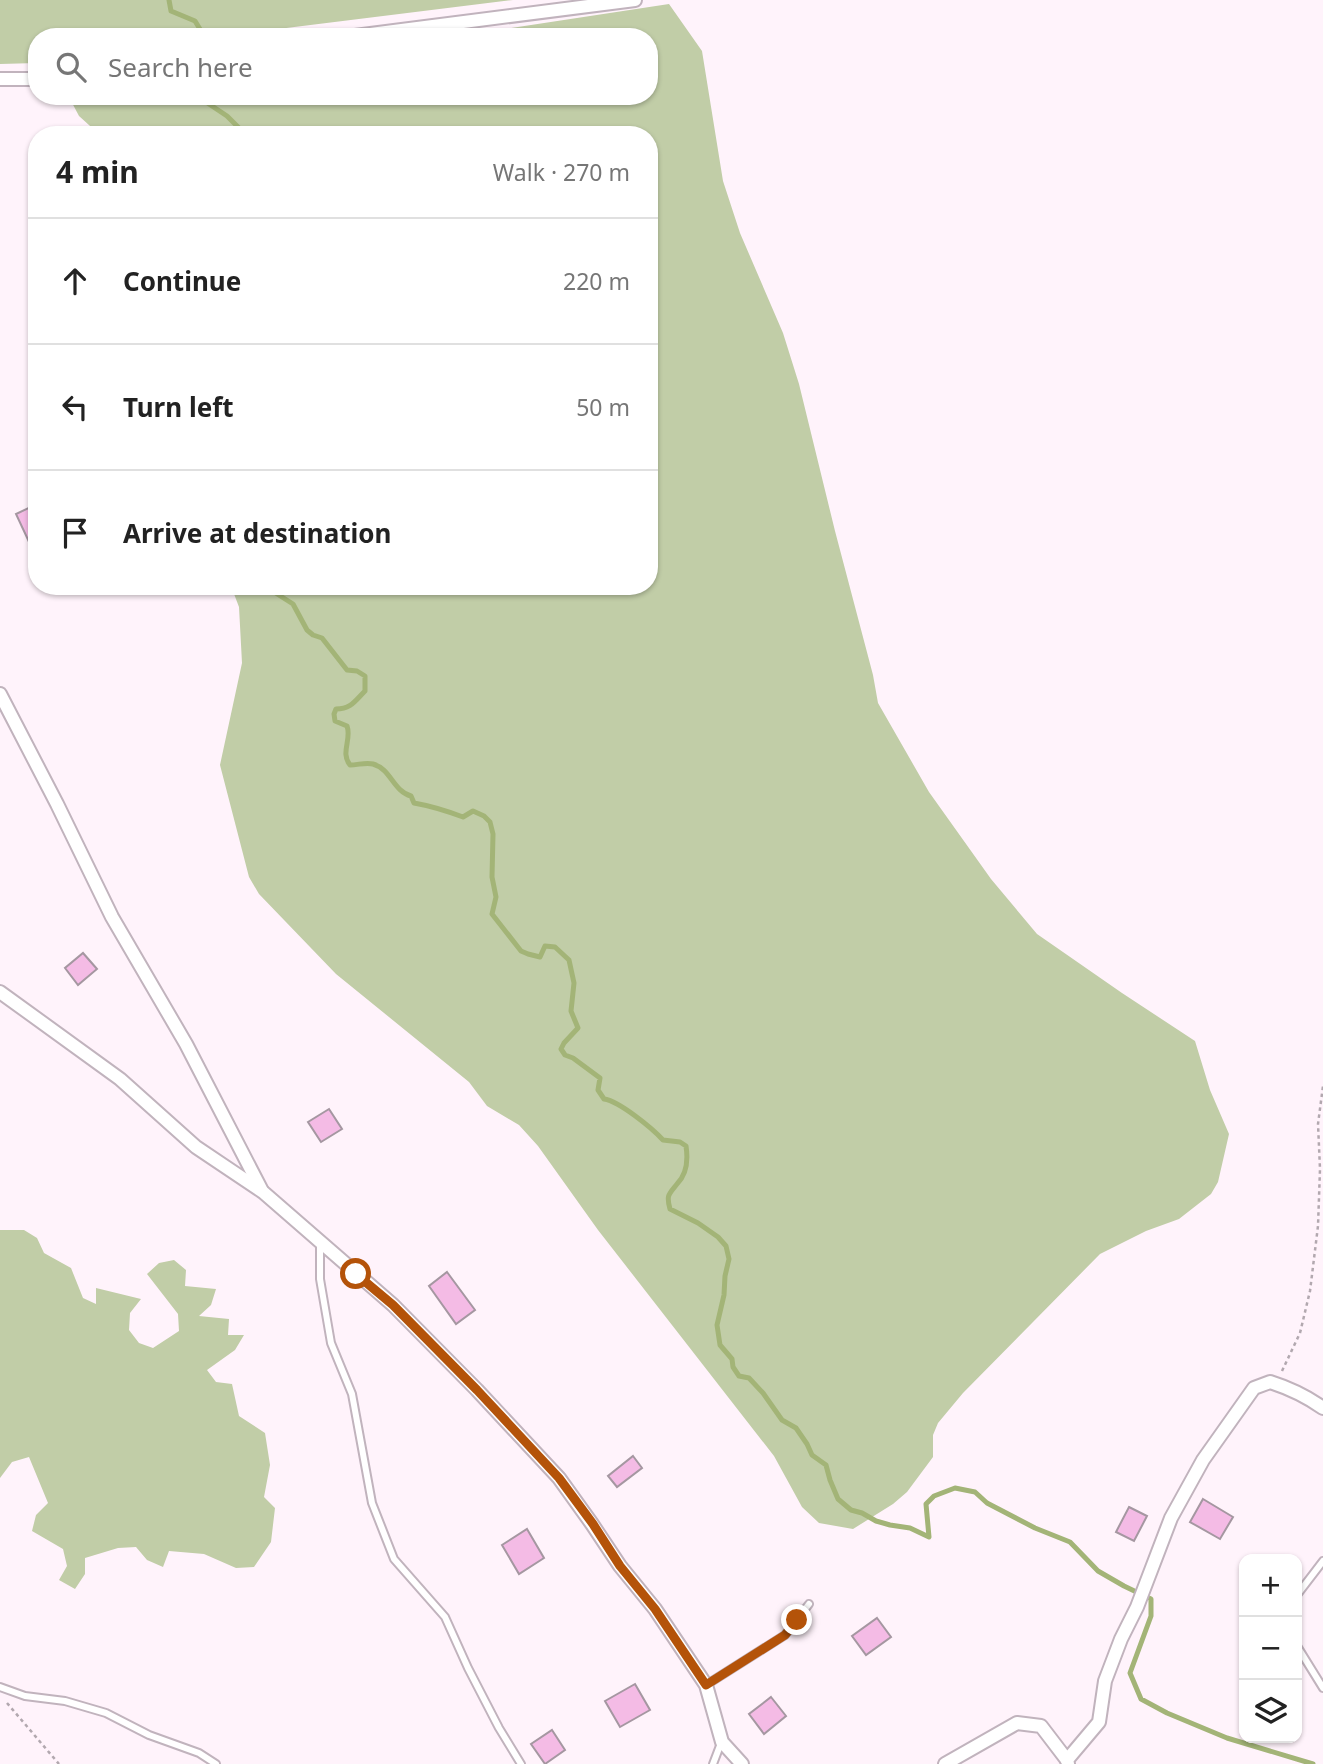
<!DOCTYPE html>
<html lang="en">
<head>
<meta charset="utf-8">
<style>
  :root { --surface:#fff; --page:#f2f2f2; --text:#222; --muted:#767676; --line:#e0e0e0 }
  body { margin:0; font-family:"Noto Sans",sans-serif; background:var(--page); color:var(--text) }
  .controls { position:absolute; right:21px; bottom:21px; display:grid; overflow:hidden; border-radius:14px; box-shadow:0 2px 5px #0004 }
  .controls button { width:63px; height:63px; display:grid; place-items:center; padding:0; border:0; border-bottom:2px solid var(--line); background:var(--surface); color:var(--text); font:35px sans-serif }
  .stop { position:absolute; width:21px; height:21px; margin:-16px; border:5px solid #b45309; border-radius:50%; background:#fff }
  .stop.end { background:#b45309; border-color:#fff; box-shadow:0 2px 7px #0008 }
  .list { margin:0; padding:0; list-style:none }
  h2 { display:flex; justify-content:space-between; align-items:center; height:91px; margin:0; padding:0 28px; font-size:30px }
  h2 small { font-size:23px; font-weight:400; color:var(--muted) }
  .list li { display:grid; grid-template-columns:46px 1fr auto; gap:21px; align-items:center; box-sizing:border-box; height:126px; padding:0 28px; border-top:2px solid var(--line) }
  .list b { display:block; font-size:26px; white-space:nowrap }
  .list em { font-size:23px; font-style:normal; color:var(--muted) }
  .icon { flex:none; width:38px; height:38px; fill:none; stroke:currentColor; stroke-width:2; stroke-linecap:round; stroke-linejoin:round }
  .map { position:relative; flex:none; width:1323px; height:1764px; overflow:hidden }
  .search { position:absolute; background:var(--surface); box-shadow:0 2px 5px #0004; left:28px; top:28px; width:630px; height:77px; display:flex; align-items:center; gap:18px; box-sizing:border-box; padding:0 24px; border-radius:28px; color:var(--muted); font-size:26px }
  .panel { position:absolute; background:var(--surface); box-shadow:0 2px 5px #0004; left:28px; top:126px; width:630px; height:469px; border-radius:28px }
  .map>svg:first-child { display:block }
  .green { fill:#c1cda7 }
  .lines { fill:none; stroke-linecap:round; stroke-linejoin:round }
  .stream { stroke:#a3b477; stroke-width:5 }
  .building { fill:#f4bbe5; stroke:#a597a1; stroke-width:2 }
  .service-casing { stroke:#c1b3bd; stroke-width:10 }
  .minor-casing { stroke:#c1b3bd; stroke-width:16 }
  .path { stroke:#b2a8af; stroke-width:2.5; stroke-dasharray:3.5 3.5; stroke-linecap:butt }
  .service { stroke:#fff; stroke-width:6 }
  .minor { stroke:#fff; stroke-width:12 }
  .route { stroke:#b45309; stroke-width:9 }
</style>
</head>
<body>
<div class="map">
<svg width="1323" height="1764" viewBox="0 0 1323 1764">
  <rect width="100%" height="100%" fill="#fff3fb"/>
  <g class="green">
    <path d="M0,0H513L214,37H37V63L0,64Z"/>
    <path d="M669,4L702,51L723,181L740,233L783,333L799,384L835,531L873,675L878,703L929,792L991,879L1037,934L1122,993L1195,1041L1210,1090L1229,1134L1218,1182L1211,1194L1179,1219L1146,1231L1100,1254L963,1393L938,1423L933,1435V1457L907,1492L893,1504L853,1529L819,1523L802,1507L774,1456L598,1230L538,1146L519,1125L487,1106L469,1082L336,974L259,894L249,877L220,765L242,663L239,607L231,586H649V135H100L79,116L70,99L75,96H649V37H452Z"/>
    <path d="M0,1230H24L37,1238L44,1253L71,1268L83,1298L96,1304V1288L141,1299L130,1313L129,1330L139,1343L153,1348L179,1331L178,1314L147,1274L159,1263L174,1260L186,1270L185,1286L216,1289L211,1305L199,1316L229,1319L228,1335H244L235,1350L207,1370L216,1382L232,1384L239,1416L265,1433L270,1465L264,1497L275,1508L271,1542L254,1567L236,1568L204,1554L169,1551L163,1567L147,1560L136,1547L118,1548L85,1558V1574L75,1589L59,1580L67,1566L63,1549L32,1531L36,1515L48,1503L29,1457L12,1462L0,1478Z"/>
  </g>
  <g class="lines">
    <g class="stream">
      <path d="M169,0L171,11L195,21L203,34"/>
      <path d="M206,96V102L227,116L246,135"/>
      <path d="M270,586L271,590L293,604L307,630L313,635L322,638L347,670L357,671L365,676V691C355,701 351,709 336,709L334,714L335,721L347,726C352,739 340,753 350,765C358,765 366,762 373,764C391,769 393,791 411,796L414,803C431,806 447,811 463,817L473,811L484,816L490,822L493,834L492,877L496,897L492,914L521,951L528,954L540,957L545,946L555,947L569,960L574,983L571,1011L578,1028L564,1043L561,1049L565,1055L573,1058L600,1078L598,1090L604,1099C619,1101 652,1128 663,1140L680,1142L686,1146C688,1159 687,1174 677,1184C669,1194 666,1195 670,1209L698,1223L718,1237L726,1246L729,1259L725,1276L724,1295L717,1325L720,1345L732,1359L733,1367L739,1376L749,1378L763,1393L782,1420L796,1428L807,1444L812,1455L826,1465L830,1480L838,1499L851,1510L862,1513L876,1521L890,1525L910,1528L929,1537L926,1504L934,1496L955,1488L975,1492L987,1503L1035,1528L1070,1542L1098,1571L1124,1586L1151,1599V1616L1130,1673L1141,1699L1167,1713L1227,1738L1313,1764"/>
    </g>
  </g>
  <g class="building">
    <path d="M37,504V559L16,514Z"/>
    <path d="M83,953L97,969L78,985L65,968Z"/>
    <path d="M329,1109L342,1129L321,1142L308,1122Z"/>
    <path d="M447,1272L475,1310L456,1324L429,1286Z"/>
    <path d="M633,1456L642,1468L617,1487L608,1476Z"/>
    <path d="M1203,1499L1233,1517L1220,1539L1190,1522Z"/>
    <path d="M1129,1507L1147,1516L1134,1541L1116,1532Z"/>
    <path d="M527,1529L544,1558L519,1574L502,1545Z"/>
    <path d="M877,1618L891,1637L866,1655L852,1636Z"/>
    <path d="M635,1684L650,1710L620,1727L605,1701Z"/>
    <path d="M771,1697L786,1716L764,1734L749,1714Z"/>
    <path d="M552,1730L565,1750L545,1764L531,1744Z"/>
  </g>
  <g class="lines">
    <defs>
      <g id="service">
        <path d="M320,1244V1279L331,1343L352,1394L372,1503L394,1559L445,1617L468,1668L499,1728L521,1764"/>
        <path d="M1297,1595L1323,1561"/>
        <path d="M1297,1646L1323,1688"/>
        <path d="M706,1685L785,1635L809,1604"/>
        <path d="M0,1687L25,1696L65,1701L106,1713L149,1735L199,1753L216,1764"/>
        <path d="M713,1764L721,1743"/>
      </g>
      <g id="minor">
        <path d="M347,37L635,0"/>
        <path d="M0,79H37"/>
        <path d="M0,694L57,804L112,917L186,1044L261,1189"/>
        <path d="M0,992L120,1079L196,1147L263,1192L393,1305L477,1390L559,1478L592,1524L620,1566L655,1609L706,1685L722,1742L742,1764"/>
        <path d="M945,1764L1017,1723L1041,1726L1067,1760"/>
        <path d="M1068,1764L1067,1760L1099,1722L1105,1681L1121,1639L1137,1607L1171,1518L1203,1460L1254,1388L1270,1382C1289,1388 1306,1396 1323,1408"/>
      </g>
    </defs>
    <use href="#service" class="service-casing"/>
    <use href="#minor" class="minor-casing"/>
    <g class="path">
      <path d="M1282,1371L1300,1333L1310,1291L1318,1226L1320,1169L1318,1124L1323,1086"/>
      <path d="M7,1703L59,1764"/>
    </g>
    <use href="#service" class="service"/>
    <use href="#minor" class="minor"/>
  </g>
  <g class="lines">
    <path class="route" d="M356,1274L393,1305L477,1390L559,1478L593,1524L620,1566L655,1609L706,1685L785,1635L797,1620"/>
  </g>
</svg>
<div class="controls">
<button>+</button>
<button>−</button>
<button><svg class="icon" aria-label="layers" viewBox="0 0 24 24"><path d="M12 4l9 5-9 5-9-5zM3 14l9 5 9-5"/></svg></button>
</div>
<div class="stop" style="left:356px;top:1274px"></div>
<div class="stop end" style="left:797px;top:1620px"></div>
<div class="search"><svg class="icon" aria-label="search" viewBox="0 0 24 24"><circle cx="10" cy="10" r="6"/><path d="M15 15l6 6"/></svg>Search here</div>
<section class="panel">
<h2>4 min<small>Walk · 270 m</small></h2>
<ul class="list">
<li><svg class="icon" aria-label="ahead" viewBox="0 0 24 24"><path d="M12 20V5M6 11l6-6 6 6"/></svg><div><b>Continue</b></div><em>220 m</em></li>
<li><svg class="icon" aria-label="left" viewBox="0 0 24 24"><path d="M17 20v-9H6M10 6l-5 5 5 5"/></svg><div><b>Turn left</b></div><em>50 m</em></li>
<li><svg class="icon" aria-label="arrive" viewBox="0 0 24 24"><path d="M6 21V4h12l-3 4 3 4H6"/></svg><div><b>Arrive at destination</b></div></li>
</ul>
</section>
</div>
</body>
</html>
